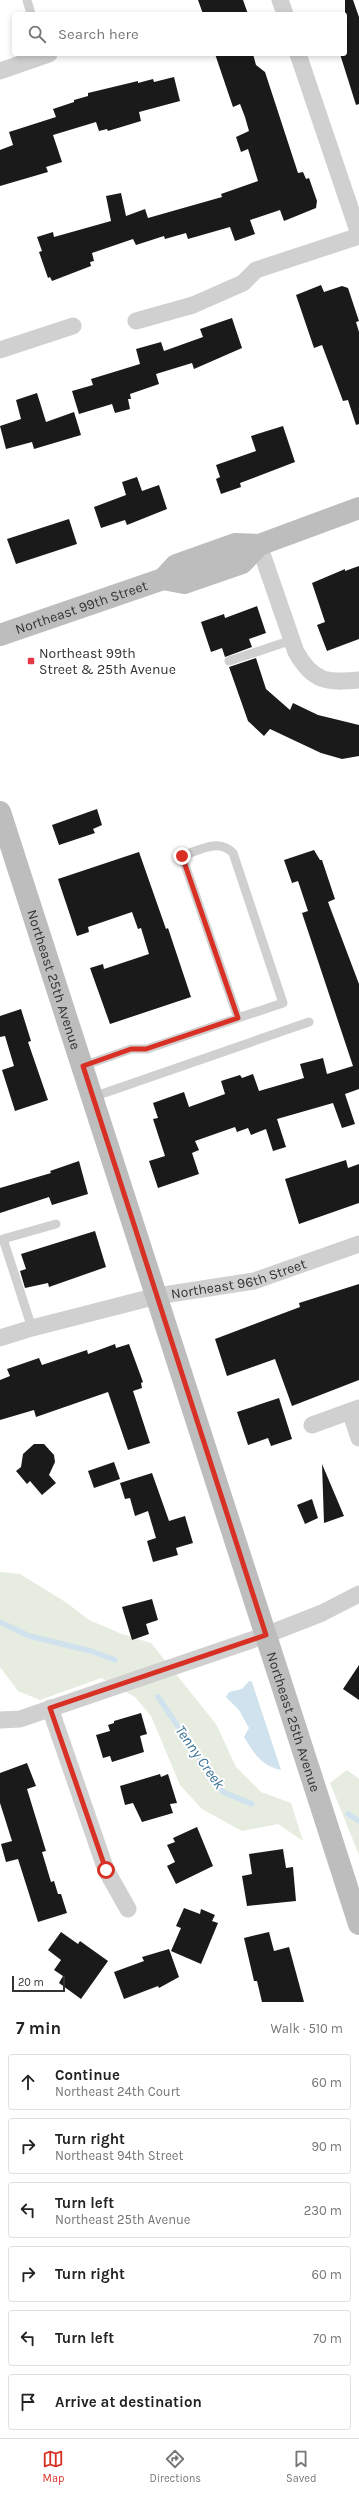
<!DOCTYPE html>
<html lang="en">
<head>
<meta charset="utf-8">
<style>
  :root { --surface:#fff; --page:#f6f6f6; --text:#222; --muted:#767676; --line:#e0e0e0; --accent:#d93025 }
  body { margin:0; font-family:Karla,sans-serif; background:var(--page); color:var(--text) }
  .scale { position:absolute; left:12px; bottom:10px; width:53px; box-sizing:border-box; padding-left:4px; border:2px solid #333; border-top:0; font-size:11px; line-height:14px; white-space:nowrap; color:#333; -webkit-text-stroke:3px #fff; paint-order:stroke }
  .stop { position:absolute; width:12px; height:12px; margin:-9px; border:3px solid #d93025; border-radius:50%; background:#fff }
  .stop.end { background:#d93025; border-color:#fff; box-shadow:0 1px 4px #0008 }
  .list { margin:0; padding:0; list-style:none }
  h2 { display:flex; justify-content:space-between; align-items:center; height:52px; margin:0; padding:0 16px; font-size:17px }
  h2 small { font-size:13px; font-weight:400; color:var(--muted) }
  .list li { display:grid; grid-template-columns:26px 1fr auto; gap:12px; align-items:center; box-sizing:border-box; height:56px; margin:0 8px 8px; padding:0 8px; border:1px solid var(--line); border-radius:4px }
  .list b { display:block; font-size:15px; white-space:nowrap }
  .list p { margin:0; font-size:13px; white-space:nowrap; color:var(--muted) }
  .list em { font-size:13px; font-style:normal; color:var(--muted) }
  .icon { flex:none; width:22px; height:22px; fill:none; stroke:currentColor; stroke-width:2; stroke-linecap:round; stroke-linejoin:round }
  .map { position:relative; flex:none; width:359px; height:2002px; overflow:hidden }
  .search { position:absolute; background:var(--surface); box-shadow:0 2px 6px #0003; left:12px; right:12px; top:12px; height:44px; display:flex; align-items:center; gap:10px; box-sizing:border-box; padding:0 14px; border-radius:4px; color:var(--muted); font-size:15px }
  .sheet { height:436px; background:var(--surface) }
  nav { display:flex; justify-content:space-around; align-items:center; box-sizing:border-box; height:56px; border-top:1px solid var(--line); background:var(--surface); font-size:11px; color:var(--muted) }
  nav a { display:grid; justify-items:center; gap:2px }
  nav .on { color:var(--accent) }
  .map>svg:first-child { display:block }
  .green { fill:#e6ecdf }
  .water { fill:#cfe2ee }
  .lines { fill:none; stroke-linecap:round; stroke-linejoin:round }
  .stream { stroke:#cfe2ee; stroke-width:5.5 }
  .building { fill:#1a1a1a }
  .lane { stroke:#d0d0d0; stroke-width:9 }
  .street { stroke:#d0d0d0; stroke-width:17 }
  .secondary { stroke:#bdbdbd; stroke-width:22 }
  .route { stroke:#d93025; stroke-width:5 }
  .poi-dot { fill:#e63946; stroke:#fff; stroke-width:1.5 }
  .labels { text-anchor:middle; stroke-width:4; stroke-linejoin:round; paint-order:stroke }
  .street-label { font-size:14px; fill:#333; stroke:#fff }
  .poi-label { font-size:14px; fill:#333; stroke:#fff; text-anchor:start }
  .water-label { font-size:15px; font-style:italic; fill:#3f7597; stroke:#fff }
</style>
</head>
<body>
<div class="map">
<svg width="359" height="2002" viewBox="0 0 359 2002">
  <rect width="100%" height="100%" fill="#fff"/>
  <g class="green">
    <path d="M0,1572L20,1574L67,1603L89,1620L122,1634L151,1643L216,1724L236,1767L261,1792L291,1803L303,1841L278,1824L242,1831L202,1809L180,1785L151,1716L135,1697L101,1678L40,1700L18,1691L0,1667Z"/>
    <path d="M347,1770L359,1779V1855L330,1783Z"/>
  </g>
  <path class="water" d="M249,1681L252,1682L281,1770C261,1766 254,1753 244,1737L249,1728L239,1710L226,1697L229,1692L242,1689Z"/>
  <g class="lines">
    <g class="stream">
      <path d="M0,1622L29,1636L91,1651L115,1660"/>
      <path d="M158,1697L223,1792L252,1804"/>
      <path d="M348,1814L359,1821"/>
    </g>
  </g>
  <g class="building">
    <path d="M198,0H243L248,14H203Z"/>
    <path d="M345,0H353L359,17V104L356,105L340,54H345Z"/>
    <path d="M215,54H253L256,65L265,72L298,173L303,172L306,179L309,178L317,201L316,208L284,221L280,210L250,220L255,234L235,241L230,227L188,239L186,233L165,239L164,236L136,245L133,239L92,253L94,261L90,262L91,266L52,281L50,277L48,278L39,252L42,251L37,237L53,232L54,237L111,221L106,196L121,193L126,216L145,209L148,218L222,197L221,194L258,181L248,149L241,152L236,137L249,131L245,117L240,104L233,107Z"/>
    <path d="M174,77L180,101L139,112L141,121L108,131L107,129L99,131L96,122L53,135L62,162L46,167L48,172L0,186V150L13,145L9,132L56,117L53,109L74,102V100L88,96V93L138,81V83L153,79L154,82Z"/>
    <path d="M321,285L324,292L342,286L348,288L359,321L356,322L359,332V424L356,425L348,400L343,401L322,345L314,348L296,295Z"/>
    <path d="M232,318L242,348L194,369L192,363L156,374L159,384L130,394L131,399H128L130,409L115,413L112,404L79,414L72,391L93,385L91,379L140,364L136,349L161,342L164,351L203,337L200,329Z"/>
    <path d="M37,393L46,422L74,412L81,435L34,449L32,442L6,449L0,426L21,419L16,400Z"/>
    <path d="M283,426L295,462L240,483L241,487L221,494L216,479L220,477L216,465L256,451L251,436Z"/>
    <path d="M137,477L142,491L159,485L167,509L127,525L125,520L101,528L94,507L126,495L122,482Z"/>
    <path d="M69,519L77,544L16,564L7,539Z"/>
    <path d="M359,566V639L327,651L317,625L325,622L312,583L345,569V571Z"/>
    <path d="M257,606L266,633L249,639L252,647L225,657L222,648L211,652L201,622L224,614L225,618Z"/>
    <path d="M256,658L266,689L290,710L293,703L318,715L359,725V756L342,759L321,753L270,729L264,736L248,721L229,667Z"/>
    <path d="M97,809L102,825L93,829L95,833L59,845L52,825Z"/>
    <path d="M314,850L320,860H322L335,899L328,902L359,984V1089L345,1094L355,1124L342,1128L333,1103L277,1119L286,1147L273,1151L266,1129L251,1135L248,1128L237,1132L235,1127L195,1141L199,1150L192,1153L199,1174L158,1188L149,1161L165,1156L153,1119L158,1118L153,1103L184,1092L189,1107L225,1094L221,1081L240,1075L242,1078L253,1074L259,1091L304,1078L300,1064L323,1058L327,1074L353,1066L302,913L308,911L298,881L292,883L284,860Z"/>
    <path d="M139,852L166,929L168,928L191,997L110,1024L90,968L103,964L104,969L149,954L141,928L138,929L132,912L88,927L89,932L77,936L58,879Z"/>
    <path d="M21,1009L31,1041L28,1042L48,1100L15,1111L2,1070L14,1066L5,1036L0,1037V1016Z"/>
    <path d="M346,1160L348,1168L359,1164V1203L299,1224L285,1179Z"/>
    <path d="M79,1161L88,1194L52,1205L49,1197L0,1213V1188L51,1173L50,1171Z"/>
    <path d="M95,1231L106,1267L49,1287L48,1283L25,1288L20,1271L26,1269L21,1254Z"/>
    <path d="M359,1284V1380L292,1406L275,1359L227,1376L215,1339L300,1307L299,1303Z"/>
    <path d="M115,1344L116,1348L129,1344L143,1382L141,1383L142,1388L133,1391L150,1443L128,1450L108,1392L36,1417L34,1410L0,1420V1380L10,1376L7,1369L39,1358L42,1365L87,1350L88,1354Z"/>
    <path d="M279,1398L292,1439L271,1446L268,1438L248,1445L237,1412Z"/>
    <path d="M34,1444H44L54,1455L55,1462L49,1475L56,1483L42,1495L30,1481L27,1484L16,1471L21,1467L23,1454Z"/>
    <path d="M114,1462L120,1479L94,1488L88,1471Z"/>
    <path d="M322,1464L344,1516L324,1523Z"/>
    <path d="M152,1473L169,1521L185,1516L193,1543L176,1548L178,1555L153,1562L147,1541L156,1538L148,1511L135,1516L130,1498L125,1499L120,1483Z"/>
    <path d="M312,1499L318,1518L305,1524L297,1505Z"/>
    <path d="M152,1599L158,1620L146,1624L149,1634L132,1640L122,1607Z"/>
    <path d="M359,1665V1700L343,1689Z"/>
    <path d="M141,1713L147,1734L140,1736L144,1752L112,1762L110,1756L103,1758L96,1735L110,1731L108,1725L114,1723V1721Z"/>
    <path d="M27,1763L36,1786L27,1789L46,1851L42,1852L51,1882L54,1881L58,1894H61L67,1913L38,1922L18,1859L6,1862L1,1844L12,1841L0,1803V1773Z"/>
    <path d="M160,1774L161,1777L168,1774L177,1803L170,1804L173,1813L142,1822L133,1803L125,1805L120,1786Z"/>
    <path d="M197,1827L213,1866L176,1884L167,1866L175,1862L167,1845L175,1842L173,1838Z"/>
    <path d="M283,1849L286,1868L293,1867L296,1901L247,1906L242,1876L252,1874L249,1854Z"/>
    <path d="M184,1908L200,1914L201,1909L215,1915L212,1921L218,1923L201,1964L171,1951L181,1928L176,1926Z"/>
    <path d="M61,1932L78,1944L80,1941L108,1961L81,1999L59,1983L63,1976L54,1970L61,1960L48,1950Z"/>
    <path d="M269,1932L274,1951L289,1947L304,2002H262L257,1981H254L244,1938Z"/>
    <path d="M169,1949L179,1977L159,1988L158,1986L124,1999L114,1972L144,1961L142,1957Z"/>
  </g>
  <g class="lines">
    <g class="lane">
      <path d="M27,0L31,14"/>
      <path d="M229,661L292,640"/>
      <path d="M83,1066L131,1049H147L238,1018L182,856C199,850 219,838 233,853L283,1003L238,1018"/>
      <path d="M93,1097L309,1022"/>
      <path d="M32,1328L3,1239L56,1224"/>
    </g>
    <g class="street">
      <path d="M280,0L285,14"/>
      <path d="M298,54L359,234"/>
      <path d="M0,71L49,54"/>
      <path d="M136,321L193,305L243,283L256,270L359,236"/>
      <path d="M0,350L73,326"/>
      <path d="M259,545L296,652C313,682 327,683 359,680"/>
      <path id="s1" d="M0,1338L32,1328L157,1296L254,1281L359,1244"/>
      <path d="M350,1411L359,1438"/>
      <path d="M312,1425L359,1408"/>
      <path d="M50,1708L106,1870L128,1909"/>
      <path d="M0,1720L20,1719L266,1635L322,1613L359,1594"/>
    </g>
    <g class="secondary">
      <path d="M163,579L184,583L242,563L259,545"/>
      <path id="s2" d="M0,635L163,579L176,565L235,544L259,545L359,508"/>
      <path id="s3" d="M0,812L359,1924"/>
    </g>
  </g>
  <g class="lines">
    <path class="route" d="M106,1870L50,1708L266,1635L83,1066L131,1049H146L238,1018L182,856"/>
  </g>
  <rect class="poi-dot" x="27" y="657" width="8" height="8" rx="2"/>
  <g class="labels">
    <g class="street-label">
      <text dy="5" stroke="none"><textPath href="#s2" startOffset="86">Northeast 99th Street</textPath></text>
      <text dy="5" stroke="none"><textPath href="#s3" startOffset="176">Northeast 25th Avenue</textPath></text>
      <text dy="5" stroke="none"><textPath href="#s1" startOffset="246">Northeast 96th Street</textPath></text>
      <text dy="5" stroke="none"><textPath href="#s3" startOffset="956">Northeast 25th Avenue</textPath></text>
    </g>
    <g class="poi-label">
      <text x="39" y="658">Northeast 99th<tspan x="39" dy="16">Street &amp; 25th Avenue</tspan></text>
    </g>
    <g class="water-label">
      <text transform="translate(200 1757) rotate(55)" y="5">Tenny Creek</text>
    </g>
  </g>
</svg>
<div class="scale">20 m</div>
<div class="stop" style="left:106px;top:1870px"></div>
<div class="stop end" style="left:182px;top:856px"></div>
<div class="search"><svg class="icon" aria-label="search" viewBox="0 0 24 24"><circle cx="10" cy="10" r="6"/><path d="M15 15l6 6"/></svg>Search here</div>
</div>
<section class="sheet">
<h2>7 min<small>Walk · 510 m</small></h2>
<ul class="list">
<li><svg class="icon" aria-label="ahead" viewBox="0 0 24 24"><path d="M12 20V5M6 11l6-6 6 6"/></svg><div><b>Continue</b><p>Northeast 24th Court</p></div><em>60 m</em></li>
<li><svg class="icon" aria-label="right" viewBox="0 0 24 24"><path d="M7 20v-9h11M14 6l5 5-5 5"/></svg><div><b>Turn right</b><p>Northeast 94th Street</p></div><em>90 m</em></li>
<li><svg class="icon" aria-label="left" viewBox="0 0 24 24"><path d="M17 20v-9H6M10 6l-5 5 5 5"/></svg><div><b>Turn left</b><p>Northeast 25th Avenue</p></div><em>230 m</em></li>
<li><svg class="icon" aria-label="right" viewBox="0 0 24 24"><path d="M7 20v-9h11M14 6l5 5-5 5"/></svg><div><b>Turn right</b></div><em>60 m</em></li>
<li><svg class="icon" aria-label="left" viewBox="0 0 24 24"><path d="M17 20v-9H6M10 6l-5 5 5 5"/></svg><div><b>Turn left</b></div><em>70 m</em></li>
<li><svg class="icon" aria-label="arrive" viewBox="0 0 24 24"><path d="M6 21V4h12l-3 4 3 4H6"/></svg><div><b>Arrive at destination</b></div></li>
</ul>
</section>
<nav>
<a class="on"><svg class="icon" aria-label="map" viewBox="0 0 24 24"><path d="M3 6l6-2 6 2 6-2v14l-6 2-6-2-6 2zM9 4v14M15 6v14"/></svg>Map</a>
<a><svg class="icon" aria-label="directions" viewBox="0 0 24 24"><path d="M12 3l9 9-9 9-9-9zM9 14v-3h6M13 9l2 2-2 2"/></svg>Directions</a>
<a><svg class="icon" aria-label="saved" viewBox="0 0 24 24"><path d="M7 4h10v16l-5-4-5 4z"/></svg>Saved</a>
</nav>
</body>
</html>
